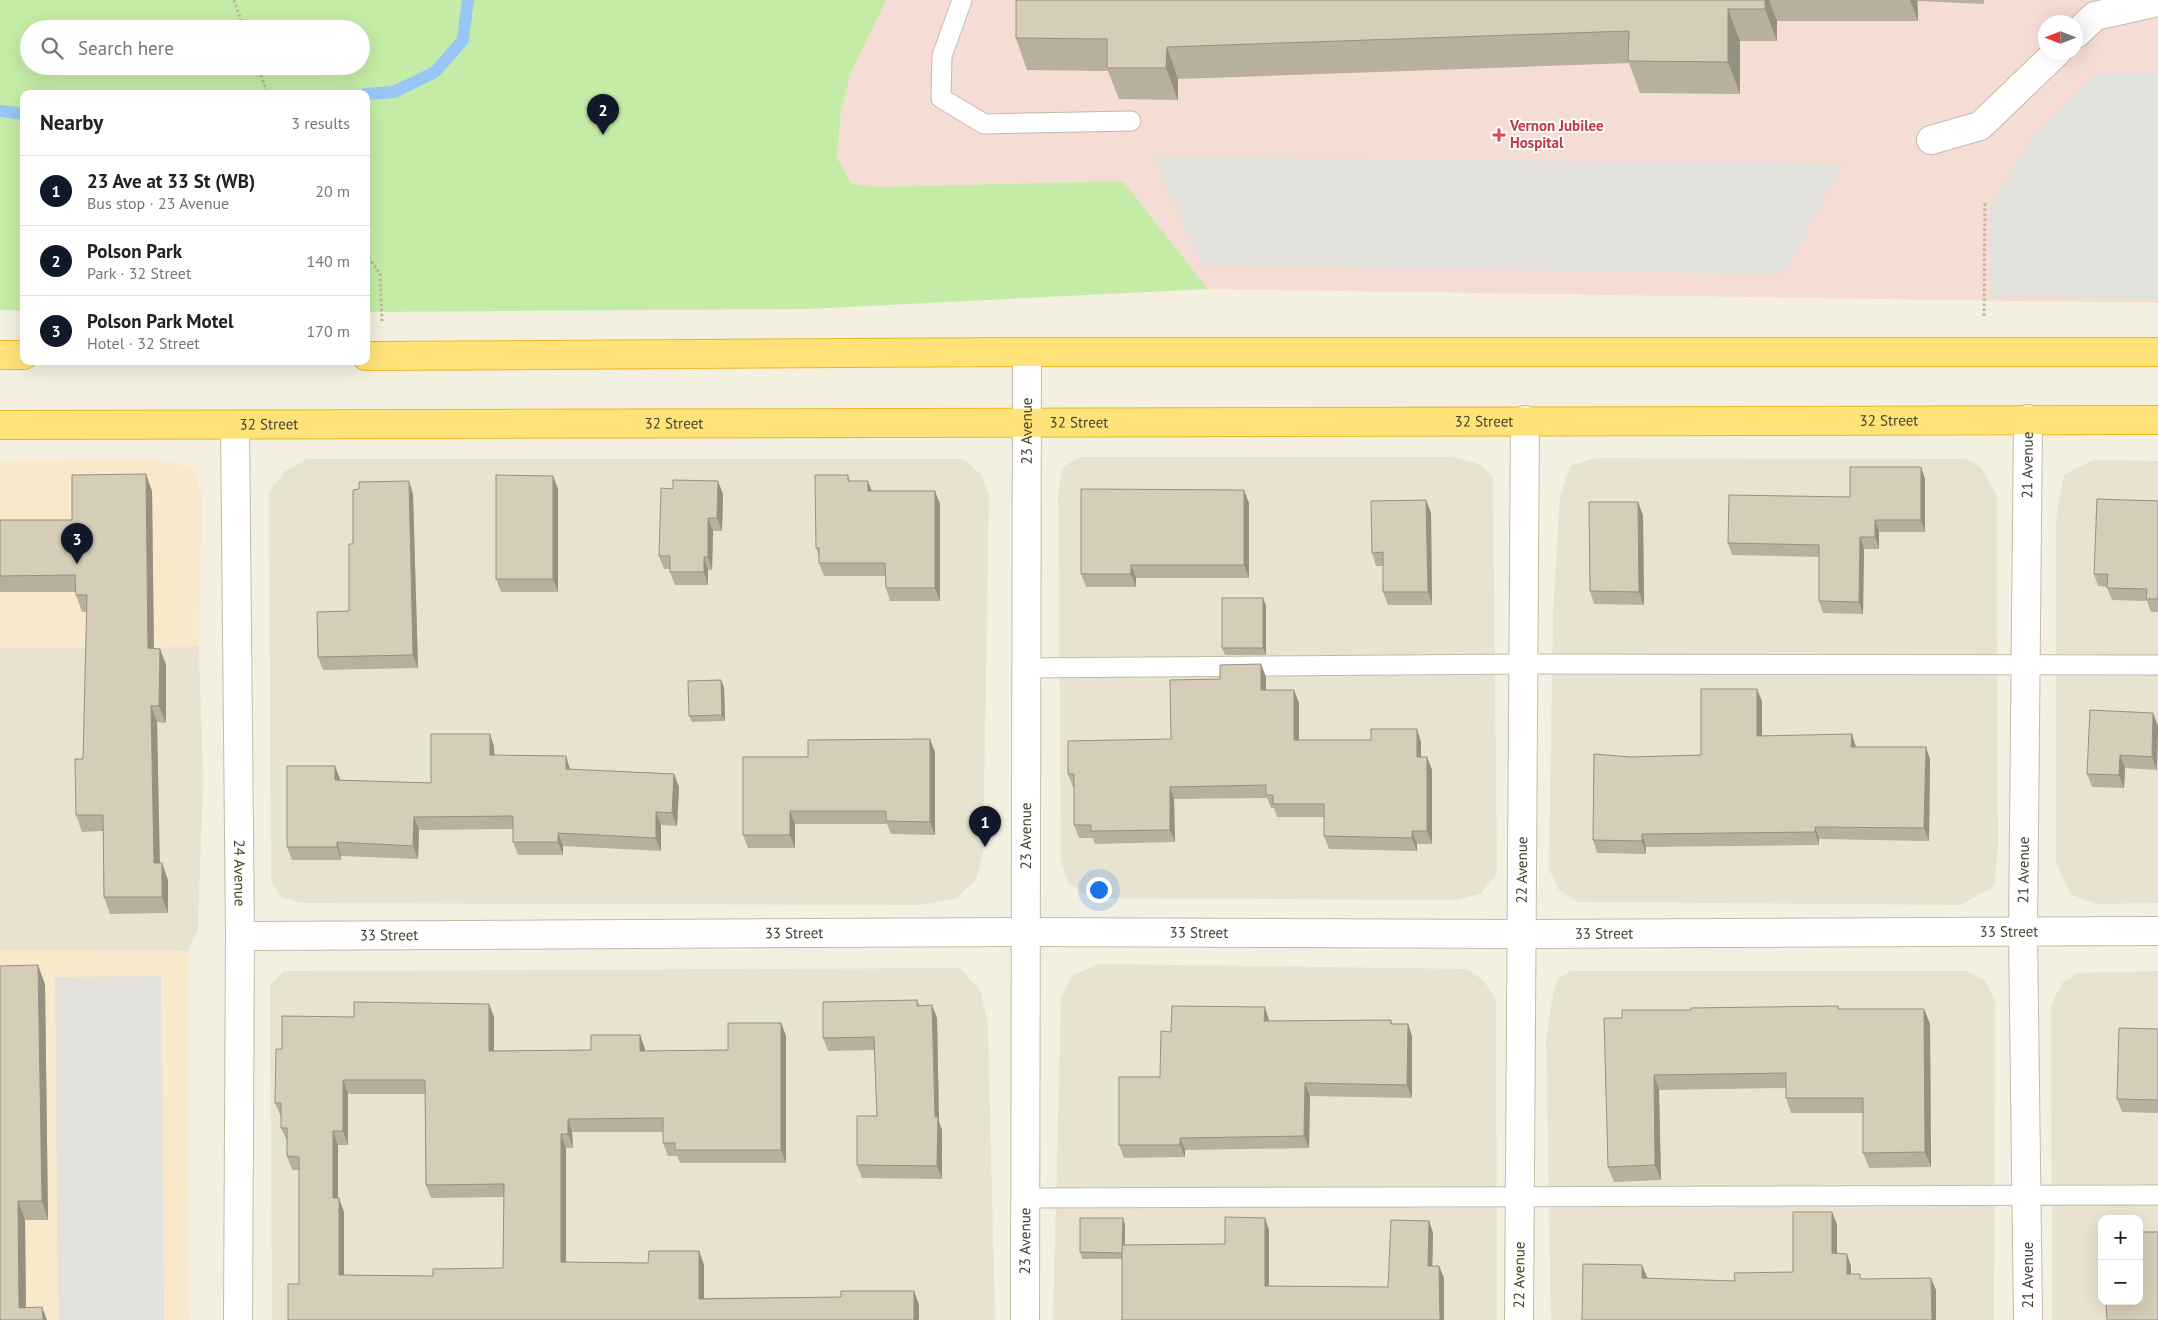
<!DOCTYPE html>
<html lang="en">
<head>
<meta charset="utf-8">
<style>
  :root { --surface:#fff; --page:#f2f2f2; --text:#222; --muted:#767676; --line:#e0e0e0; --accent:#111827 }
  body { margin:0; font-family:"PT Sans",sans-serif; background:var(--page); color:var(--text) }
  .controls { position:absolute; right:15px; bottom:15px; display:grid; overflow:hidden; border-radius:10px; box-shadow:0 5px 20px #0002 }
  .controls button { width:45px; height:45px; display:grid; place-items:center; padding:0; border:0; border-bottom:1px solid var(--line); background:var(--surface); color:var(--text); font:25px sans-serif }
  .compass { position:absolute; left:2038px; top:15px; width:45px; height:45px; border-radius:50%; background:var(--surface); box-shadow:0 5px 20px #0002; rotate:270deg }
  .you { position:absolute; left:1098px; top:889px; width:18px; height:18px; margin:-12px; border:4px solid #fff; border-radius:50%; background:#1a73e8; box-shadow:0 0 0 8px #1a73e833 }
  .badge { display:grid; place-items:center; width:32px; height:32px; border-radius:50%; background:var(--accent); color:#fff; font-size:16px; font-weight:700 }
  .pin { position:absolute; translate:-50% -41px; filter:drop-shadow(0 1px 2px #0008) }
  .pin::after { content:''; position:absolute; top:26px; width:18px; height:15px; background:inherit; clip-path:polygon(0 0,100% 0,50% 100%) }
  .list { margin:0; padding:0; list-style:none }
  h2 { display:flex; justify-content:space-between; align-items:center; height:65px; margin:0; padding:0 20px; font-size:21px }
  h2 small { font-size:16px; font-weight:400; color:var(--muted) }
  .list li { display:grid; grid-template-columns:32px 1fr auto; gap:15px; align-items:center; box-sizing:border-box; height:70px; padding:0 20px; border-top:1px solid var(--line) }
  .list b { display:block; font-size:19px; white-space:nowrap }
  .list p { margin:0; font-size:16px; white-space:nowrap; color:var(--muted) }
  .list em { font-size:16px; font-style:normal; color:var(--muted) }
  .icon { flex:none; width:28px; height:28px; fill:none; stroke:currentColor; stroke-width:2; stroke-linecap:round; stroke-linejoin:round }
  .map { position:relative; flex:none; width:2158px; height:1320px; overflow:hidden }
  .search { position:absolute; background:var(--surface); box-shadow:0 5px 20px #0002; left:20px; top:20px; width:350px; height:55px; display:flex; align-items:center; gap:12px; box-sizing:border-box; padding:0 18px; border-radius:28px; color:var(--muted); font-size:19px }
  .panel { position:absolute; background:var(--surface); box-shadow:0 5px 20px #0002; left:20px; top:90px; width:350px; height:275px; border-radius:10px }
  .map>svg:first-child { display:block }
  .residential { fill:#e8e3d0; fill-rule:evenodd }
  .commercial { fill:#f8e9ca }
  .medical { fill:#f5dcd4; fill-rule:evenodd }
  .green { fill:#c5eca6; fill-rule:evenodd }
  .parking { fill:#e3e1db }
  .lines { fill:none; stroke-linecap:round; stroke-linejoin:round }
  .stream { stroke:#97c6f7; stroke-width:12 }
  .service-casing { stroke:#c2bca7; stroke-width:21 }
  .minor-casing { stroke:#c2bca7; stroke-width:30 }
  .trunk-casing { stroke:#ecb723; stroke-width:30 }
  .path { stroke:#c2b794; stroke-width:3; stroke-dasharray:2.5 2.5; stroke-linecap:butt }
  .service { stroke:#fff; stroke-width:19 }
  .minor { stroke:#fff; stroke-width:28 }
  .trunk { stroke:#ffe378; stroke-width:28 }
  .wall { fill:#b7b09d; fill-rule:evenodd }
  .shaded-wall { fill:#959080 }
  .building { fill:#d5cdb7; stroke:#959080; fill-rule:evenodd }
  .health-dot { fill:#e0444e; stroke:#fff; stroke-width:2 }
  .labels { text-anchor:middle; stroke-width:4; stroke-linejoin:round; paint-order:stroke }
  .health-label { font-size:15px; font-weight:bold; fill:#be3a42; stroke:#fff; text-anchor:start }
  .street-label { font-size:15px; fill:#454032; stroke:#fff }
</style>
</head>
<body>
<div class="map">
<svg width="2158" height="1320" viewBox="0 0 2158 1320">
  <rect width="100%" height="100%" fill="#f3f0e2"/>
  <g class="residential">
    <path d="M1080,457H1453L1482,465L1493,478L1497,874L1480,894L1457,900L1089,898L1068,882L1061,862L1058,492L1063,467Z"/>
    <path d="M1595,458L1965,459L1981,467L1997,496L1998,847L1994,886L1961,905L1577,902L1558,889L1549,869L1553,613L1560,496L1570,466Z"/>
    <path d="M307,459H963L982,475L989,495L983,854L976,880L955,899L919,905L300,903L281,897L271,881L269,492L285,471Z"/>
    <path d="M2093,460L2158,461V903L2096,904L2070,894L2056,862V518L2064,475Z"/>
    <path d="M199,647L203,782L198,929L188,951L0,950V648Z"/>
    <path d="M1098,964L1468,969L1484,981L1496,1000L1497,1320H1053L1061,997L1072,976Z"/>
    <path d="M960,968L981,992L988,1024L995,1320H272L270,986L283,971Z"/>
    <path d="M1571,971H1966L1985,980L1995,1000L1994,1320H1551L1546,1039L1553,994L1558,979Z"/>
    <path d="M2158,971V1320H2052L2051,1005L2062,983L2078,973ZM2102,1219H2139V1301H2102Z"/>
  </g>
  <g class="commercial">
    <path d="M154,459L193,467L202,494L199,647L0,648V461Z"/>
    <path d="M0,950L188,951L189,1320H0Z"/>
  </g>
  <path class="medical" d="M884,0H2158V303L1208,289L1123,181L877,187L852,184L837,158L841,112L854,61ZM2046,22H2076V52H2046Z"/>
  <path class="green" d="M0,0H886L851,72L841,112L837,158L852,184L877,187L1123,181L1208,289L809,309L366,312V94H24V311L0,310ZM29,29H361V66H29Z"/>
  <g class="parking">
    <path d="M2158,73V300L1990,297V206L2033,135L2094,74Z"/>
    <path d="M1152,157L1844,163L1784,274L1203,266Z"/>
    <path d="M161,976L164,1320H58L55,977Z"/>
  </g>
  <g class="lines">
    <g class="stream">
      <path d="M366,94L394,92L435,72L463,40L468,0"/>
      <path d="M0,111L24,114"/>
    </g>
    <defs>
      <g id="service">
        <path d="M962,0L942,56L941,98L984,124L1131,121"/>
        <path d="M1026,668L1524,664L2158,665"/>
        <path d="M1026,1198L2158,1195"/>
      </g>
      <g id="minor">
        <path d="M2076,34L2095,16L2158,2"/>
        <path d="M1931,140L1980,126L2057,52"/>
        <path id="s1" d="M235,425L240,936L238,1320"/>
        <path id="s2" d="M240,936L1026,932L1522,934L2158,931"/>
        <path id="s3" d="M1025,1320L1027,352"/>
        <path id="s4" d="M1519,1320L1525,420"/>
        <path id="s5" d="M2028,1320L2023,932L2028,419"/>
      </g>
      <g id="trunk">
        <path d="M0,355H24"/>
        <path d="M366,356L1027,352H2158"/>
        <path id="s6" d="M0,425L2158,420"/>
      </g>
    </defs>
    <use href="#service" class="service-casing"/>
    <use href="#minor" class="minor-casing"/>
    <use href="#trunk" class="trunk-casing"/>
    <g class="path">
      <path d="M234,0L244,29"/>
      <path d="M257,66L268,94"/>
      <path d="M366,253L380,274L382,321"/>
      <path d="M1984,316L1985,201"/>
    </g>
    <use href="#service" class="service"/>
    <use href="#minor" class="minor"/>
    <use href="#trunk" class="trunk"/>
  </g>
  <g class="wall">
    <path d="M1016,0H1984V4L1918,1V21H1777V41H1740V94L1640,93L1629,63L1178,79V100L1119,99L1108,71L1027,70L1016,38Z"/>
    <path d="M1921,467L1925,479V532H1879V549H1864L1863,614L1823,613L1819,601V557L1732,555L1728,543L1850,497Z"/>
    <path d="M848,475L850,481L872,491L940,504V601H890L886,588V576H824L819,563V557L816,548Z"/>
    <path d="M553,476L558,489V592H501L496,579Z"/>
    <path d="M152,491L154,649H160L166,665V723L157,722L160,863L168,880V913L110,914L104,897L103,831L82,832L76,815L83,759L87,612H82L76,595V592H0V520H72Z"/>
    <path d="M413,494L418,668L323,670L318,657L349,611L353,544Z"/>
    <path d="M723,494L722,531H713L712,570H708V585H675L670,572V569H664L659,556Z"/>
    <path d="M1426,500L1431,513L1432,605H1388L1383,592V566H1376L1372,553Z"/>
    <path d="M2158,501V612H2151L2147,601L2112,600L2107,587L2098,586L2094,574Z"/>
    <path d="M1249,503V578H1136V587H1086L1081,574Z"/>
    <path d="M1643,515L1644,605L1594,604L1590,591Z"/>
    <path d="M1266,605V655H1225L1222,648Z"/>
    <path d="M1266,677V690L1299,703V740L1421,742V757H1427L1432,770V844H1417V851L1329,849L1324,836V817H1277L1274,808H1271L1267,798L1174,799L1175,842L1095,844L1093,838H1079L1074,825V787H1073L1068,774L1171,739L1220,679Z"/>
    <path d="M724,687L725,721L692,722L689,716Z"/>
    <path d="M1762,701V736L1856,747L1930,759L1929,841L1819,839V845L1646,847V854L1597,853L1593,840L1631,757L1701,755Z"/>
    <path d="M2153,713L2158,726L2157,770L2125,768L2124,788L2092,787L2087,774Z"/>
    <path d="M490,734L494,747V755L570,770L674,774L679,787L677,826L661,825V851L563,846V855H518L513,842V829L419,830L418,859L341,856V860H292L287,847L335,766L340,780L431,783Z"/>
    <path d="M935,752V835L891,834L887,824H795V848H748L743,835L808,757Z"/>
    <path d="M45,984L48,1220H25L26,1308L0,1320Z"/>
    <path d="M917,1000L920,1006L937,1018L939,1122L942,1130V1179L862,1178L857,1165L877,1116L874,1050L828,1051L823,1038Z"/>
    <path d="M489,1004L494,1017V1051L591,1050L640,1035L645,1049V1051L728,1050L781,1023L786,1036V1163H680L677,1156H668L663,1143V1132H572L573,1148H566V1262L648,1263L699,1251L704,1265V1298L841,1297L914,1291L919,1305V1320H288L299,1284V1170H292L287,1156V1141L281,1128V1117L275,1103L282,1049L354,1017ZM348,1094H425L426,1185L431,1198L504,1197L503,1268L433,1276L344,1275V1212L338,1198V1145H348Z"/>
    <path d="M1838,1006L1839,1009H1924L1930,1024L1931,1167L1869,1168L1863,1153V1113H1791L1786,1098V1088L1659,1090L1661,1180L1614,1182L1608,1167L1622,1018L1691,1010Z"/>
    <path d="M1269,1020V1021L1391,1020L1392,1024H1408L1412,1036V1098L1310,1096L1309,1148L1185,1150V1157L1124,1158L1119,1145L1160,1077L1171,1032Z"/>
    <path d="M2158,1029V1113L2122,1112L2117,1099Z"/>
    <path d="M1429,1221L1433,1233L1432,1266H1439L1444,1278V1320H1122V1259H1082L1080,1252L1125,1225V1245L1225,1244L1269,1230V1286L1388,1287Z"/>
  </g>
  <g class="shaded-wall">
    <path d="M1765,0H1769L1777,21V41L1765,9Z"/>
    <path d="M1910,0H1917L1918,21Z"/>
    <path d="M1728,9L1740,41V94L1728,62Z"/>
    <path d="M1167,47L1178,79V100L1166,68Z"/>
    <path d="M1921,467L1925,479V532L1921,520Z"/>
    <path d="M146,474L152,491L154,665L148,648Z"/>
    <path d="M553,476L558,489V592L553,579Z"/>
    <path d="M409,481L413,494L418,668L413,655Z"/>
    <path d="M718,481L723,494L722,531L717,518Z"/>
    <path d="M868,481L873,494L868,491Z"/>
    <path d="M1244,490L1249,503V578L1244,565Z"/>
    <path d="M935,491L940,504V601L935,588Z"/>
    <path d="M1426,500L1431,513L1432,605L1428,592Z"/>
    <path d="M1638,502L1643,515L1644,605L1639,592Z"/>
    <path d="M708,518L713,531L712,570L708,557Z"/>
    <path d="M1875,520L1879,532V549L1875,537Z"/>
    <path d="M1860,537L1864,549L1863,614L1859,602Z"/>
    <path d="M704,557L708,570V585L704,572Z"/>
    <path d="M1131,565L1136,578V587L1131,574Z"/>
    <path d="M1263,598L1266,605V655L1263,648Z"/>
    <path d="M160,649L166,665V723L159,706Z"/>
    <path d="M1261,664L1266,677V703L1261,690Z"/>
    <path d="M721,680L724,687L725,721L722,715Z"/>
    <path d="M1757,689L1762,701V749L1757,736Z"/>
    <path d="M1294,690L1299,703V753L1294,740Z"/>
    <path d="M151,706L157,722L160,880L154,863Z"/>
    <path d="M2153,713L2158,726L2157,770L2152,757Z"/>
    <path d="M1417,729L1421,742V770L1417,757Z"/>
    <path d="M490,734L494,747L495,768L490,755Z"/>
    <path d="M1852,734L1856,747H1851Z"/>
    <path d="M930,739L935,752V835L930,822Z"/>
    <path d="M1926,747L1930,759L1929,841L1924,828Z"/>
    <path d="M2120,755L2125,768L2124,788L2119,775Z"/>
    <path d="M566,756L570,769H566Z"/>
    <path d="M1427,757L1432,770V844L1427,831Z"/>
    <path d="M335,766L340,779V793L335,780Z"/>
    <path d="M674,774L679,787L677,826L672,813Z"/>
    <path d="M1170,787L1174,799L1175,842L1170,830Z"/>
    <path d="M790,811L795,824V848L790,835Z"/>
    <path d="M656,812L661,825V851L656,838Z"/>
    <path d="M414,817L419,830L418,859L413,846Z"/>
    <path d="M1815,827L1819,839V845L1815,832Z"/>
    <path d="M1412,831L1417,844V851L1412,838Z"/>
    <path d="M558,833L563,846V855L558,842Z"/>
    <path d="M1642,834L1646,847V854L1642,841Z"/>
    <path d="M337,842L341,856V860L337,847Z"/>
    <path d="M162,863L168,880V913L162,897Z"/>
    <path d="M38,965L45,984L48,1220L42,1201Z"/>
    <path d="M489,1004L494,1017V1065L489,1051Z"/>
    <path d="M932,1005L937,1018L939,1122L942,1130V1179L937,1166Z"/>
    <path d="M1265,1007L1269,1020V1033L1264,1021Z"/>
    <path d="M1924,1009L1930,1024L1931,1167L1925,1152Z"/>
    <path d="M781,1023L786,1036V1163L781,1150Z"/>
    <path d="M1408,1024L1412,1036V1098L1407,1085Z"/>
    <path d="M640,1035L645,1049V1065L640,1051Z"/>
    <path d="M1654,1075L1659,1090L1661,1180L1655,1165Z"/>
    <path d="M343,1080L348,1094V1145L343,1131Z"/>
    <path d="M1305,1083L1310,1096L1309,1148L1304,1136Z"/>
    <path d="M568,1119L572,1132L573,1148L568,1134Z"/>
    <path d="M333,1131L338,1145V1212L333,1198Z"/>
    <path d="M561,1134L566,1148V1276L561,1262Z"/>
    <path d="M1180,1138L1185,1150V1157L1180,1145Z"/>
    <path d="M339,1198L344,1212V1288L339,1275Z"/>
    <path d="M18,1201L25,1220L26,1320L19,1308Z"/>
    <path d="M1832,1212L1837,1224V1266L1832,1253Z"/>
    <path d="M1123,1218L1125,1225L1124,1259L1122,1253Z"/>
    <path d="M1265,1218L1269,1230V1298L1265,1286Z"/>
    <path d="M1429,1221L1433,1233L1432,1278L1428,1266Z"/>
    <path d="M699,1251L704,1265V1312L699,1299Z"/>
    <path d="M1847,1254L1851,1266V1287L1847,1274Z"/>
    <path d="M1642,1265L1647,1277V1291L1642,1278Z"/>
    <path d="M1439,1266L1444,1278V1320H1440Z"/>
    <path d="M1931,1278L1936,1290V1320H1932Z"/>
    <path d="M914,1291L919,1305V1320H914Z"/>
    <path d="M42,1307L47,1320H43Z"/>
  </g>
  <g class="building">
    <path d="M1016,0H1765V9H1728V62L1628,61L1629,31L1167,47L1166,68H1107V39L1016,38Z"/>
    <path d="M1850,467H1921V520H1875V537H1860L1859,602L1819,601V545L1728,543L1729,495L1850,497Z"/>
    <path d="M146,474L148,648L160,649L159,706H151L154,863H162V897H104L103,815H76L75,759H83L87,595H76L75,575L0,576V520H72V475Z"/>
    <path d="M496,475L553,476V579H496Z"/>
    <path d="M815,475H848V481H868V491H935V588H886L885,563H819V548H816Z"/>
    <path d="M673,480L718,481L717,518H708V557H704V572H670V556H659L661,488L673,489Z"/>
    <path d="M409,481L413,655L318,657L317,612L349,611V544H353V490L359,489V482Z"/>
    <path d="M1081,489L1244,490V565H1131V574H1081Z"/>
    <path d="M2097,499L2158,501V599H2146L2147,589L2107,588L2108,574H2094Z"/>
    <path d="M1426,500L1428,592H1383V552L1372,553L1371,501Z"/>
    <path d="M1589,502H1638L1639,592L1590,591Z"/>
    <rect x="1222" y="598" width="41" height="50"/>
    <path d="M1261,664V690H1294V740H1371V729H1417V757H1427V831H1412V838L1324,836V804H1273V795H1266V785L1170,787V830L1091,831V825H1074V774H1068V741L1171,739L1170,680L1220,679V665Z"/>
    <path d="M721,680L722,715L689,716L688,681Z"/>
    <path d="M1701,689H1757V736L1852,734L1851,747H1926L1924,828L1815,827V832L1642,834V841L1593,840L1594,754L1631,757L1701,755Z"/>
    <path d="M2090,710L2153,713L2152,757L2120,755L2119,775L2087,774Z"/>
    <path d="M431,734H490V755L566,756V769L674,774L672,813L656,812V838L558,833V842H513V816L414,817L413,846L337,842V847H287V766H335V780L431,783Z"/>
    <path d="M930,739V822L886,821V811H790V835H743V757H808V740Z"/>
    <path d="M38,965L42,1201H18L19,1308L42,1307L43,1320H0V966Z"/>
    <path d="M917,1000V1006L932,1005L935,1117H938L937,1166L857,1165V1116H877L874,1037L823,1038V1002Z"/>
    <path d="M354,1002L489,1004V1051L591,1050V1035H640V1051L728,1050V1023H781V1150H675V1143H663V1118L568,1119V1134H561V1262L648,1263L649,1251H699V1299L841,1297V1291H914V1320H288V1284H299V1157L287,1156V1128H281V1103H275L276,1049H282V1016L354,1017ZM343,1080H425L426,1185L504,1184L503,1268L433,1269V1276L339,1275V1198H333V1131H343Z"/>
    <path d="M1172,1006L1265,1007L1264,1021L1391,1020V1024H1408L1407,1085L1305,1083L1304,1136L1180,1138V1145H1119V1077H1160L1161,1031L1171,1032Z"/>
    <path d="M1838,1006V1009H1924L1925,1152L1863,1153V1098H1786V1073L1654,1075L1655,1165L1608,1167L1604,1018H1622V1010H1691V1008Z"/>
    <path d="M2119,1028L2158,1029V1100L2117,1099Z"/>
    <path d="M1793,1212H1832V1253L1847,1254V1274H1860V1279L1931,1278L1932,1320H1582L1583,1264L1642,1265V1278L1735,1281L1734,1273L1793,1272Z"/>
    <path d="M1225,1217L1265,1218V1286L1388,1287L1391,1220L1429,1221L1428,1266H1439L1440,1320H1122V1245L1225,1244Z"/>
    <path d="M1080,1218H1123L1122,1253L1080,1252Z"/>
    <path d="M2139,1232H2158V1320H2107L2106,1301H2139Z"/>
  </g>
  <path class="health-dot" d="M1496.5 127.5h5v5h5v5h-5v5h-5v-5h-5v-5h5z"/>
  <g class="labels">
    <g class="health-label">
      <text x="1510" y="131">Vernon Jubilee<tspan x="1510" dy="17">Hospital</tspan></text>
    </g>
    <g class="street-label">
      <text dy="5" stroke="none"><textPath href="#s6" startOffset="1484">32 Street</textPath></text>
      <text dy="5" stroke="none"><textPath href="#s6" startOffset="1889">32 Street</textPath></text>
      <text dy="5" stroke="none"><textPath href="#s6" startOffset="1079">32 Street</textPath></text>
      <text dy="5" stroke="none"><textPath href="#s6" startOffset="674">32 Street</textPath></text>
      <text dy="5" stroke="none"><textPath href="#s6" startOffset="269">32 Street</textPath></text>
      <text dy="5" stroke="none"><textPath href="#s3" startOffset="889">23 Avenue</textPath></text>
      <text dy="5" stroke="none"><textPath href="#s5" startOffset="855">21 Avenue</textPath></text>
      <text dy="5" stroke="none"><textPath href="#s3" startOffset="484">23 Avenue</textPath></text>
      <text dy="5" stroke="none"><textPath href="#s4" startOffset="450">22 Avenue</textPath></text>
      <text dy="5" stroke="none"><textPath href="#s5" startOffset="450">21 Avenue</textPath></text>
      <text dy="5" stroke="none"><textPath href="#s1" startOffset="448">24 Avenue</textPath></text>
      <text dy="5" stroke="none"><textPath href="#s2" startOffset="1769">33 Street</textPath></text>
      <text dy="5" stroke="none"><textPath href="#s2" startOffset="554">33 Street</textPath></text>
      <text dy="5" stroke="none"><textPath href="#s2" startOffset="959">33 Street</textPath></text>
      <text dy="5" stroke="none"><textPath href="#s2" startOffset="1364">33 Street</textPath></text>
      <text dy="5" stroke="none"><textPath href="#s2" startOffset="149">33 Street</textPath></text>
      <text dy="5" stroke="none"><textPath href="#s3" startOffset="79">23 Avenue</textPath></text>
      <text dy="5" stroke="none"><textPath href="#s4" startOffset="45">22 Avenue</textPath></text>
      <text transform="translate(2028 1275) rotate(-90)" y="5">21 Avenue</text>
    </g>
  </g>
</svg>
<div class="controls">
<button>+</button>
<button>−</button>
</div>
<svg class="compass" viewBox="-18 -18 36 36"><path d="M0-13l5 13h-10z" fill="#e53935"/><path d="M0 13l5-13h-10z" fill="#767676"/></svg>
<div class="you"></div>
<div class="pin badge" style="left:985px;top:847px">1</div>
<div class="pin badge" style="left:603px;top:135px">2</div>
<div class="pin badge" style="left:77px;top:564px">3</div>
<div class="search"><svg class="icon" aria-label="search" viewBox="0 0 24 24"><circle cx="10" cy="10" r="6"/><path d="M15 15l6 6"/></svg>Search here</div>
<section class="panel">
<h2>Nearby<small>3 results</small></h2>
<ul class="list">
<li><span class="badge">1</span><div><b>23 Ave at 33 St (WB)</b><p>Bus stop · 23 Avenue</p></div><em>20 m</em></li>
<li><span class="badge">2</span><div><b>Polson Park</b><p>Park · 32 Street</p></div><em>140 m</em></li>
<li><span class="badge">3</span><div><b>Polson Park Motel</b><p>Hotel · 32 Street</p></div><em>170 m</em></li>
</ul>
</section>
</div>
</body>
</html>
